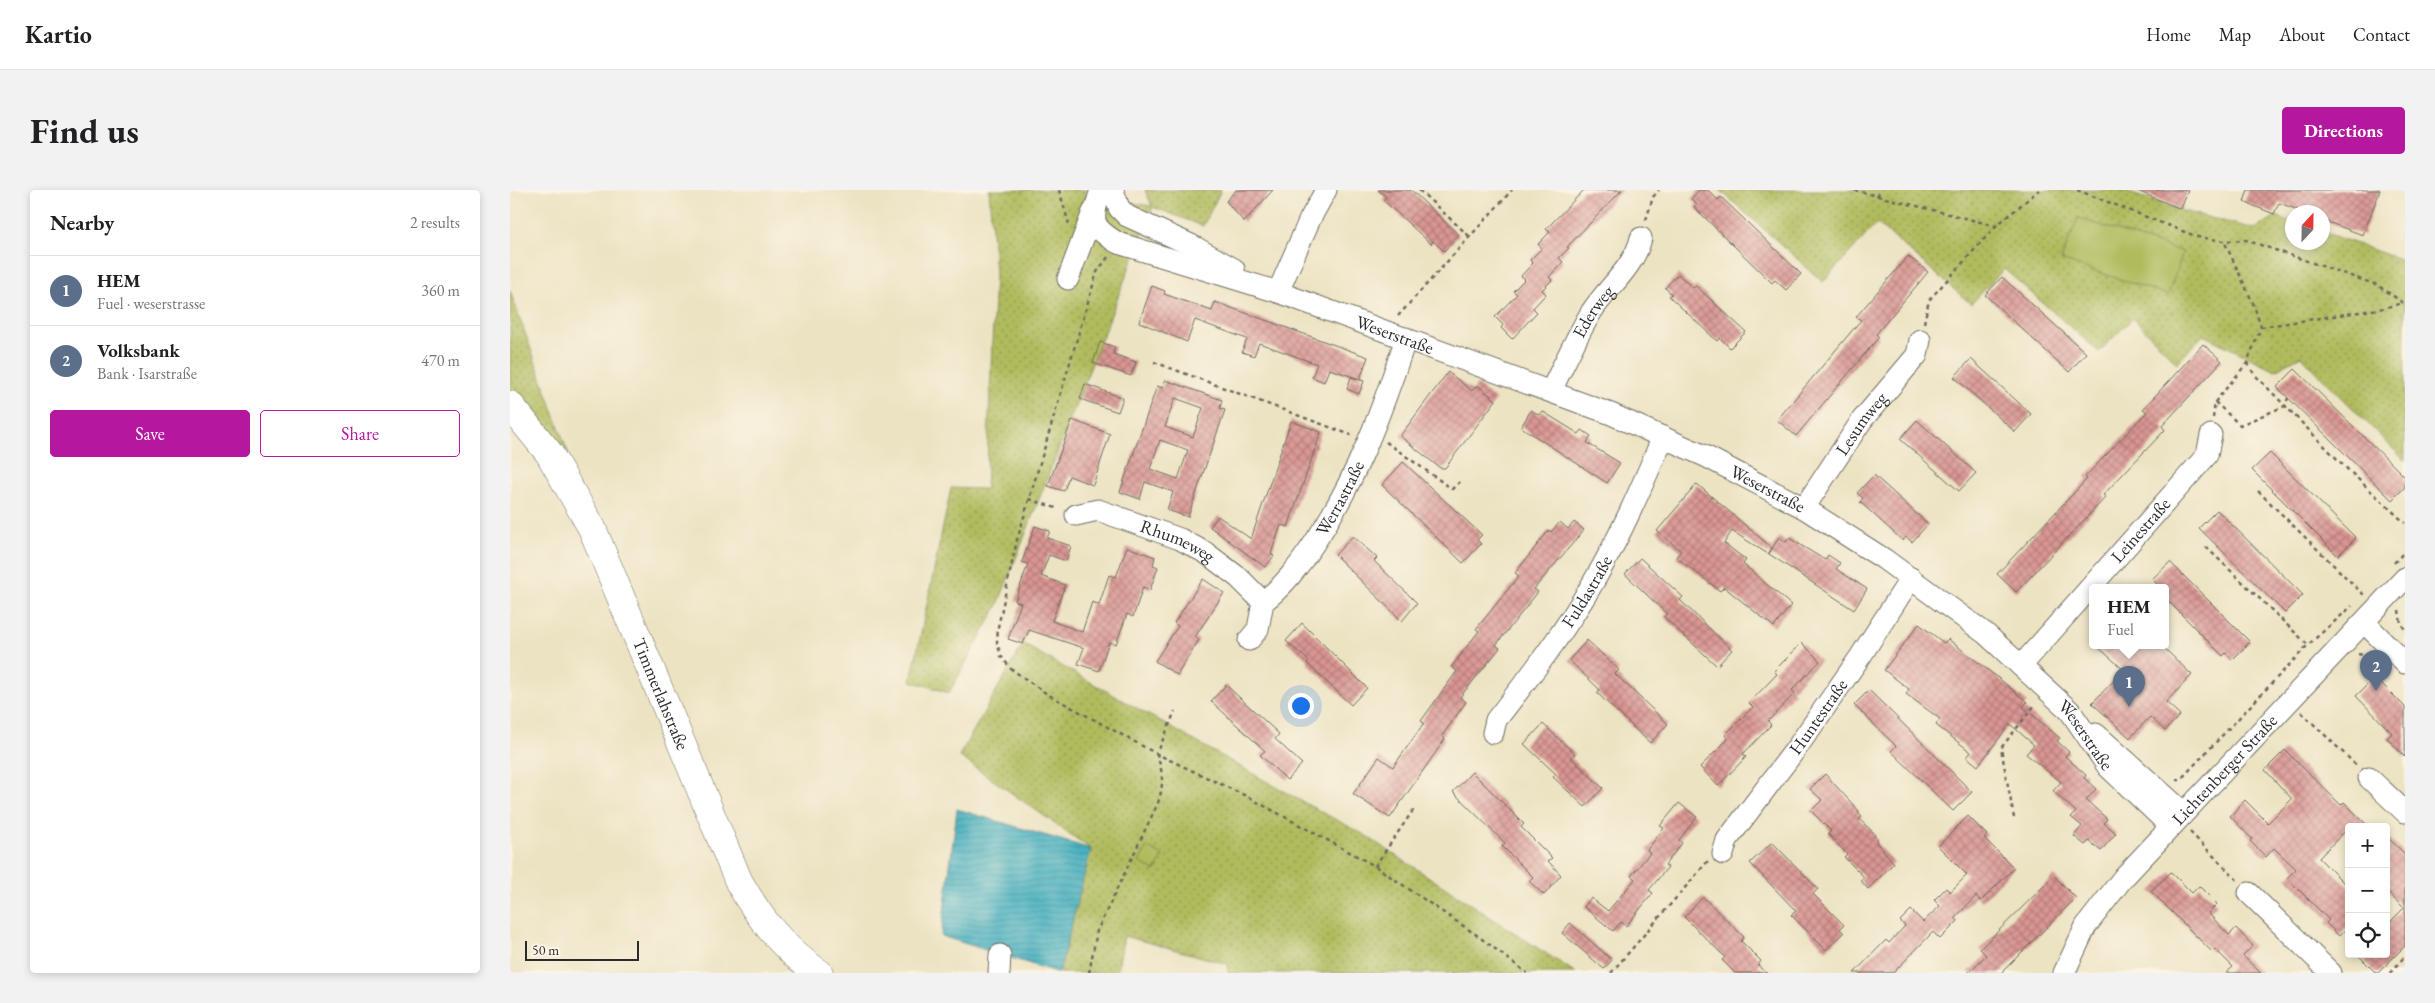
<!DOCTYPE html>
<html lang="en">
<head>
<meta charset="utf-8">
<style>
  :root { --surface:#fff; --page:#f2f2f2; --text:#202124; --muted:#757577; --line:#e0e0e0; --accent:#b5179e }
  body { margin:0; font-family:"EB Garamond",serif; background:var(--page); color:var(--text) }
  .controls { position:absolute; right:15px; bottom:15px; display:grid; overflow:hidden; border-radius:5px; box-shadow:0 2px 8px #0003 }
  .controls button { width:45px; height:45px; display:grid; place-items:center; padding:0; border:0; border-bottom:1px solid var(--line); background:var(--surface); color:var(--text); font:25px sans-serif }
  .compass { position:absolute; left:1775px; top:15px; width:45px; height:45px; border-radius:50%; background:var(--surface); box-shadow:0 2px 8px #0003; rotate:22deg }
  .scale { position:absolute; left:15px; bottom:12px; width:114px; box-sizing:border-box; padding-left:5px; border:2px solid #2b2b2b; border-top:0; font-size:14px; line-height:18px; white-space:nowrap; color:#2b2b2b; -webkit-text-stroke:4px #fcf5e5; paint-order:stroke }
  .you { position:absolute; left:790px; top:515px; width:18px; height:18px; margin:-12px; border:4px solid #fff; border-radius:50%; background:#1a73e8; box-shadow:0 0 0 8px #1a73e833 }
  .badge { display:grid; place-items:center; width:32px; height:32px; border-radius:50%; background:var(--accent); color:#fff; font-size:16px; font-weight:700 }
  .pin { position:absolute; translate:-50% -41px; filter:drop-shadow(0 1px 2px #0008) }
  .pin::after { content:''; position:absolute; top:26px; width:18px; height:15px; background:inherit; clip-path:polygon(0 0,100% 0,50% 100%) }
  .popup { position:absolute; left:1579px; top:394px; width:80px; height:65px; box-sizing:border-box; display:grid; place-content:center; border-radius:5px; background:var(--surface); filter:drop-shadow(0 1px 4px #0005); font-size:16px; white-space:nowrap; color:var(--muted) }
  .popup b { font-size:19px; color:var(--text) }
  .popup::after { content:''; position:absolute; left:50%; top:100%; margin-left:-10px; border:10px solid transparent; border-top-color:var(--surface) }
  .list { margin:0; padding:0; list-style:none }
  h2 { display:flex; justify-content:space-between; align-items:center; height:65px; margin:0; padding:0 20px; font-size:21px }
  h2 small { font-size:16px; font-weight:400; color:var(--muted) }
  .list li { display:grid; grid-template-columns:32px 1fr auto; gap:15px; align-items:center; box-sizing:border-box; height:70px; padding:0 20px; border-top:1px solid var(--line) }
  .list b { display:block; font-size:19px; white-space:nowrap }
  .list p { margin:0; font-size:16px; white-space:nowrap; color:var(--muted) }
  .list em { font-size:16px; font-style:normal; color:var(--muted) }
  .actions { display:flex; gap:10px; padding:15px 20px }
  .actions a { flex:1; padding:11px 0; border:1px solid var(--accent); border-radius:5px; text-align:center; font-size:18px; color:var(--accent) }
  .actions .main { background:var(--accent); color:#fff }
  .icon { flex:none; width:28px; height:28px; fill:none; stroke:currentColor; stroke-width:2; stroke-linecap:round; stroke-linejoin:round }
  .map { position:relative; flex:none; width:1895px; height:783px; overflow:hidden; border-radius:5px }
  header { display:flex; align-items:center; gap:30px; box-sizing:border-box; height:70px; padding:0 25px; background:var(--surface); border-bottom:1px solid var(--line) }
  header strong { font-size:24px }
  nav { display:flex; gap:28px; margin-inline-start:auto; font-size:18px }
  .intro { display:flex; align-items:center; justify-content:space-between; box-sizing:border-box; height:120px; padding:0 30px }
  h1 { margin:0; font-size:35px }
  .button { padding:12px 22px; border-radius:5px; background:var(--accent); color:#fff; font-size:18px; font-weight:700 }
  main { display:flex; gap:30px; padding:0 30px }
  aside { flex:1; background:var(--surface); border-radius:5px; box-shadow:0 2px 8px #0003 }
  .map>svg:first-child { display:block }
  .green { fill:url(#green-dots); stroke:#6e7344 }
  .pitch { fill:#b0bb5d; stroke:#6e7344 }
  .water { fill:url(#water-rules); stroke:#366d75 }
  .building { fill:url(#building-cross-hatch); fill-rule:evenodd }
  .lines { fill:none; stroke-linecap:round; stroke-linejoin:round }
  .minor-casing { stroke:#6f6b60; stroke-width:23 }
  .major-casing { stroke:#6f6b60; stroke-width:29 }
  .path { stroke:#6f6b60; stroke-width:2.5; stroke-dasharray:4 4; stroke-linecap:butt }
  .minor { stroke:#fff; stroke-width:21 }
  .major { stroke:#fff; stroke-width:28 }
  .labels { text-anchor:middle; stroke-width:4; stroke-linejoin:round; paint-order:stroke }
  .street-label { font-size:18px; fill:#2b2b2b; stroke:#fcf5e5 }
</style>
</head>
<body>
<header>
<strong>Kartio</strong>
<nav><a>Home</a><a>Map</a><a>About</a><a>Contact</a></nav>
</header>
<div class="intro"><h1>Find us</h1><a class="button">Directions</a></div>
<main>
<aside>
<h2>Nearby<small>2 results</small></h2>
<ul class="list">
<li><span class="badge" style="background:#5c6f8a">1</span><div><b>HEM</b><p>Fuel · weserstrasse</p></div><em>360 m</em></li>
<li><span class="badge" style="background:#5c6f8a">2</span><div><b>Volksbank</b><p>Bank · Isarstraße</p></div><em>470 m</em></li>
</ul>
<div class="actions"><a class="main">Save</a><a>Share</a></div>
</aside>
<div class="map">
<svg width="1895" height="783" viewBox="0 0 1895 783">
  <defs>
    <pattern id="green-dots" width="8" height="8" patternUnits="userSpaceOnUse" patternTransform="scale(1.25)"><rect width="8" height="8" fill="#b0bb5d"/><path d="M2 2h.1M6 6h.1" fill="none" stroke="#8f984d" stroke-width="1.8" stroke-linecap="round"/></pattern>
    <pattern id="water-rules" width="6" height="5" patternUnits="userSpaceOnUse" patternTransform="scale(1.25)"><rect width="6" height="5" fill="#42afbf"/><path d="M0 2.5h6" fill="none" stroke="#378f9b"/></pattern>
    <pattern id="building-cross-hatch" width="8" height="8" patternUnits="userSpaceOnUse" patternTransform="scale(1.25)"><rect width="8" height="8" fill="#da9693"/><path d="M0 0l8 8M0 8l8-8" fill="none" stroke="#b17b78"/></pattern>
  </defs>
  <rect width="100%" height="100%" fill="#fcf5e5"/>
  <filter id="ink" filterUnits="userSpaceOnUse"><feTurbulence type="fractalNoise" baseFrequency=".02" numOctaves="2"/><feDisplacementMap in="SourceGraphic" scale="10" xChannelSelector="R" yChannelSelector="G"/><feConvolveMatrix kernelMatrix="1 2 1 2 8 2 1 2 1" color-interpolation-filters="sRGB"/></filter>
  <filter id="wash" filterUnits="userSpaceOnUse"><feTurbulence type="fractalNoise" baseFrequency=".0096" numOctaves="4" result="noise"/><feDisplacementMap in="SourceGraphic" scale="20" xChannelSelector="R" yChannelSelector="G"/><feGaussianBlur stdDeviation="1.12" result="paint"/><feColorMatrix in="noise" values="0 0 0 0 0 0 0 0 0 0 0 0 0 0 0 0 0 1.4 0 .05"/><feComposite in="paint" operator="in"/></filter>
  <g filter="url(#wash)">
    <rect width="100%" height="100%" fill="#ece3c3"/>
    <g class="green">
      <path d="M479,0H576L575,5L642,16L635,0H711L693,36L643,17L487,417L439,503L401,491L441,298L476,299L485,83Z"/>
      <path d="M1210,0H1610L1673,21L1745,39L1766,26L1782,32V52H1812L1813,42L1895,71V271L1791,166L1765,180L1693,145L1667,173L1623,128L1589,162L1494,79L1461,114L1367,33L1313,92Z"/>
      <path d="M0,101L59,265L0,198Z"/>
      <path d="M513,454L793,612L853,644L1066,783H718V774L614,746L607,783H549L581,659L449,566Z"/>
    </g>
    <g class="pitch">
      <path d="M1568,28L1673,62L1658,105L1551,70Z"/>
      <path d="M637,657L653,666L645,681L629,672Z"/>
    </g>
    <path class="water" d="M447,619L581,659L549,783L431,746Z"/>
    <g id="blocks">
      <g class="building">
        <path d="M726,0H763L734,32L716,11Z"/>
        <path d="M868,0H901L949,45L934,61L923,51L921,54L873,10L876,7Z"/>
        <path d="M1074,0H1112L1057,57L1059,58L1049,68L1053,72L1039,87L1042,90L1032,100L1036,104L1023,118L1027,122L1002,149L991,138L993,135L985,127L1007,104L1003,101L1015,89L1011,86L1023,73L1020,70L1032,58L1028,54L1040,42L1036,39Z"/>
        <path d="M1189,0H1198L1208,10L1211,7L1291,84L1276,100L1265,90L1262,93L1184,17L1187,14L1181,9Z"/>
        <path d="M1625,0H1678L1671,19Z"/>
        <path d="M1738,0H1870L1853,45L1812,30V22H1794L1769,13L1764,24L1734,12Z"/>
        <path d="M1398,66L1418,82L1366,144L1369,147L1286,246L1267,230L1351,130L1346,127Z"/>
        <path d="M1168,84L1183,98L1186,96L1236,142L1220,158L1210,148L1207,151L1159,106L1162,104L1155,98Z"/>
        <path d="M1492,87L1576,163L1559,182L1475,105Z"/>
        <path d="M642,96L655,101L654,104L702,121L705,112L858,167L850,189L819,179L814,192L802,187L807,174L749,153L744,166L732,162L737,149L685,130L677,152L629,132Z"/>
        <path d="M590,152L605,157L603,164L626,172L621,186L583,173Z"/>
        <path d="M1693,154L1712,171L1652,236L1655,240L1593,305L1596,307L1506,402L1487,384L1577,289L1575,287L1637,222L1633,219Z"/>
        <path d="M1461,169L1521,224L1505,242L1444,187Z"/>
        <path d="M1785,179L1895,287V297L1882,310L1767,197Z"/>
        <path d="M938,182L962,201L967,195L986,210L935,278H930L890,246Z"/>
        <path d="M841,187L854,191L849,204L837,199Z"/>
        <path d="M655,190L712,210L710,218L715,220L678,327L657,320L663,302L635,292L630,309L610,302L647,196L652,198ZM665,208L693,218L683,247L655,237ZM650,250L678,260L668,289L640,279Z"/>
        <path d="M575,194L613,208L608,222L570,209Z"/>
        <path d="M1021,220L1029,225L1032,221L1069,244L1072,240L1081,246L1077,253L1110,273L1097,293L1011,237Z"/>
        <path d="M562,230L600,244L583,295L559,286L554,301L538,296Z"/>
        <path d="M1407,230L1466,283L1449,301L1390,249Z"/>
        <path d="M781,231L811,242L778,337L771,335L761,364L764,366L755,377L700,337L708,326L741,349Z"/>
        <path d="M1760,263L1846,348L1828,366L1742,280Z"/>
        <path d="M893,272L972,345L967,350L971,354L953,373L872,295Z"/>
        <path d="M1364,285L1418,334L1402,352L1396,347L1393,351L1350,312L1353,308L1347,303Z"/>
        <path d="M1187,294L1262,358L1258,364L1222,341L1214,353L1236,370L1233,374L1281,415L1264,437L1214,397L1210,401L1175,374L1166,367L1171,361L1147,341Z"/>
        <path d="M1707,320L1793,405L1775,423L1689,338Z"/>
        <path d="M1050,332L1058,339L1064,332L1074,340L1024,399L1028,402L986,455L990,458L950,507L956,512L932,546L935,549L880,628L843,604L869,567L883,577L914,533L911,531L947,481L941,477L969,441L966,439L1009,386L1005,383L1039,340L1041,342Z"/>
        <path d="M525,336L540,341L537,348L561,356L556,371L539,365L531,386L555,395L542,431L572,442L582,412L589,415L599,385L606,387L617,357L645,367L643,375L648,377L640,400L633,397L623,427L617,424L606,454L599,452L589,481L568,474L574,458L519,440L513,454L498,449L511,413L505,411L518,374L512,372Z"/>
        <path d="M843,346L867,368L864,371L907,413L892,431L825,365Z"/>
        <path d="M1269,347L1276,352L1279,348L1315,370L1318,365L1330,373L1326,379L1357,399L1344,420L1259,364Z"/>
        <path d="M1130,368L1173,407L1170,410L1222,460L1207,476L1154,427L1157,424L1115,384Z"/>
        <path d="M1660,372L1740,452L1722,470L1716,463L1713,466L1655,408V398H1651L1642,389Z"/>
        <path d="M693,389L714,403L685,447L689,450L667,485L645,471L668,436L664,433Z"/>
        <path d="M792,433L857,498L841,515L797,473L799,471L776,451Z"/>
        <path d="M1409,434L1434,453L1438,449L1492,491L1517,512L1513,517L1550,548L1547,551L1559,562L1555,566L1576,585L1574,588L1586,599L1576,610L1597,629L1594,633L1606,643L1591,661L1579,651L1575,655L1564,646L1572,636L1561,627L1566,622L1543,601L1551,592L1516,564L1524,555L1500,534L1468,576L1457,567L1461,562L1426,535L1430,529L1396,504L1399,499L1374,480Z"/>
        <path d="M1077,450L1109,480L1105,484L1158,534L1140,553L1087,503L1090,500L1059,470Z"/>
        <path d="M1292,453L1310,471L1282,500L1285,503L1258,531L1261,535L1233,564L1236,567L1208,596L1190,577L1218,549L1215,545L1243,517L1239,513L1267,484L1264,481Z"/>
        <path d="M1587,456H1652L1682,485L1656,512L1670,525L1655,541L1640,527L1620,548L1582,513L1614,480Z"/>
        <path d="M1865,487L1895,517V567L1877,548L1882,543L1846,506Z"/>
        <path d="M716,495L769,544L765,549L792,574L777,590L750,565L755,561L701,511Z"/>
        <path d="M1359,500L1462,602L1443,621L1381,561L1386,556L1344,515Z"/>
        <path d="M1033,534L1065,564L1061,568L1093,598L1075,617L1043,587L1046,584L1014,554Z"/>
        <path d="M1775,560L1831,615L1834,612L1859,637H1839L1809,668L1839,698V736L1829,746L1816,733L1819,730L1777,688L1786,679L1764,658L1756,667L1740,651L1742,649L1720,626L1735,610L1758,633L1782,609L1755,580Z"/>
        <path d="M962,582L1014,634L1011,637L1042,668L1038,671L1051,685L1034,705L1019,691L1023,687L992,656L995,653L943,602Z"/>
        <path d="M1315,584L1349,621L1348,623L1352,627L1349,629L1365,644L1364,646L1368,650L1366,652L1384,673L1358,699L1350,690L1354,687L1334,667L1337,664L1318,644L1321,641L1301,621L1312,610L1300,599Z"/>
        <path d="M1169,613L1187,627L1169,650L1172,653L1155,675L1158,677L1139,700L1143,703L1116,736L1111,732L1103,741L1074,717L1081,708L1098,721L1125,689L1121,686L1140,663L1137,660L1154,638L1150,636Z"/>
        <path d="M1458,626L1477,645L1474,648L1504,678L1471,711L1466,706L1445,728L1448,731L1430,749L1423,742L1383,783H1344L1376,750L1379,753L1395,736L1390,731L1401,720L1413,732L1430,716L1424,710L1436,698L1440,702L1457,685L1428,656Z"/>
        <path d="M1876,646L1895,664V756L1868,783H1866L1847,764H1876V736L1894,718L1876,701Z"/>
        <path d="M1262,652L1308,699L1303,704L1334,735L1330,739L1334,743L1316,760L1281,725L1286,721L1240,673Z"/>
        <path d="M1661,682L1682,703L1689,696L1707,714L1698,723L1719,745L1726,738L1743,756L1733,766L1751,783H1716L1723,777L1705,759L1702,762L1641,701Z"/>
        <path d="M1544,686L1566,708L1491,783H1458L1476,765L1470,759Z"/>
        <path d="M1193,707L1234,747L1231,751L1251,771L1248,775L1257,783H1225L1212,770L1215,767L1174,727Z"/>
        <path d="M1060,733L1102,770L1094,779L1052,743Z"/>
      </g>
    </g>
  </g>
  <g filter="url(#ink)">
    <use href="#blocks" fill-opacity="0" stroke="#6f6b60" stroke-width="1"/>
    <g class="lines">
      <defs>
        <g id="minor">
          <path id="s1" d="M591,0C581,30 580,36 608,53L768,102L1101,224L1197,267L1294,318L1374,369L1476,444L1560,521L1598,577L1660,636"/>
          <path d="M603,0L609,18L617,26L681,55L724,79"/>
          <path d="M558,89L583,22"/>
          <path d="M768,102L800,29L816,0"/>
          <path id="s2" d="M1041,201C1054,174 1066,147 1082,121C1098,97 1125,76 1131,48"/>
          <path id="s3" d="M1294,318L1352,230L1407,165L1410,150"/>
          <path id="s4" d="M566,325L588,320L670,349L696,363L729,388L753,412"/>
          <path d="M1854,432L1895,473"/>
          <path id="s5" d="M739,450L748,439L753,412C774,396 788,377 803,355C846,291 872,221 896,148"/>
          <path id="s6" d="M1511,476L1697,265L1701,245"/>
          <path id="s7" d="M983,543L986,530C1021,485 1056,440 1084,391C1111,345 1132,296 1153,247"/>
          <path d="M1586,544L1673,622"/>
          <path d="M1859,588L1895,622"/>
          <path id="s8" d="M1213,664L1217,650L1288,556L1350,467L1401,388"/>
          <path d="M1739,703L1821,783"/>
          <path d="M489,783L490,765"/>
          <path id="s9" d="M1554,783L1576,736L1613,688L1895,388"/>
        </g>
        <g id="major">
          <path id="s10" d="M0,215L39,263L82,338L229,692C250,729 273,759 309,783"/>
        </g>
      </defs>
      <use href="#minor" class="minor-casing"/>
      <use href="#major" class="major-casing"/>
      <g class="path">
        <path d="M549,0L559,34"/>
        <path d="M909,0L959,46"/>
        <path d="M1344,0L1486,36L1529,0"/>
        <path d="M1567,0L1688,47L1714,51L1736,50L1867,95L1895,114"/>
        <path d="M1367,6L1371,0"/>
        <path d="M1136,30L1143,7L1149,0"/>
        <path d="M598,67L587,82L507,350L488,437L487,452L491,466L501,479L537,504L647,564L738,607L865,676L968,746L1017,783"/>
        <path d="M888,126L1002,0"/>
        <path d="M1414,133L1419,110L1486,36"/>
        <path d="M1751,137L1869,119L1893,113"/>
        <path d="M644,172L841,245"/>
        <path d="M1737,173L1745,185L1833,275L1895,333"/>
        <path d="M1705,212L1730,235L1775,216L1778,208"/>
        <path d="M1703,228L1705,212L1737,173L1751,137L1743,113L1714,51"/>
        <path d="M876,252L942,299L952,290"/>
        <path d="M1748,301L1854,405"/>
        <path d="M519,309L549,319"/>
        <path d="M1696,357L1798,455"/>
        <path d="M1884,373L1895,361"/>
        <path d="M1889,420L1891,434L1895,439"/>
        <path d="M1848,464L1862,467"/>
        <path d="M1791,522L1847,576"/>
        <path d="M1666,590H1670L1798,455L1842,416"/>
        <path d="M1504,628L1491,558L1525,515"/>
        <path d="M1680,642L1727,690"/>
        <path d="M865,676L904,619"/>
        <path d="M579,783L587,741L648,613C654,594 653,583 647,564L665,521"/>
        <path d="M1101,783L1198,671"/>
        <path d="M1880,783L1895,766"/>
      </g>
      <use href="#minor" class="minor"/>
      <use href="#major" class="major"/>
    </g>
  </g>
  <g class="labels">
    <g class="street-label">
      <text dy="6" stroke="none"><textPath href="#s2" startOffset="90">Ederweg</textPath></text>
      <text dy="6" stroke="none"><textPath href="#s1" startOffset="356">Weserstraße</textPath></text>
      <text dy="6" stroke="none"><textPath href="#s3" startOffset="102">Lesumweg</textPath></text>
      <text dy="6" stroke="none"><textPath href="#s1" startOffset="760">Weserstraße</textPath></text>
      <text dy="6" stroke="none"><textPath href="#s5" startOffset="172">Werrastraße</textPath></text>
      <text dy="6" stroke="none"><textPath href="#s6" startOffset="181">Leinestraße</textPath></text>
      <text dy="6" stroke="none"><textPath href="#s4" startOffset="108">Rhumeweg</textPath></text>
      <text dy="6" stroke="none"><textPath href="#s7" startOffset="171">Fuldastraße</textPath></text>
      <text dy="6" stroke="none"><textPath href="#s10" startOffset="328">Timmerlahstraße</textPath></text>
      <text dy="6" stroke="none"><textPath href="#s8" startOffset="168">Huntestraße</textPath></text>
      <text dy="6" stroke="none"><textPath href="#s1" startOffset="1165">Weserstraße</textPath></text>
      <text dy="6" stroke="none"><textPath href="#s9" startOffset="261">Lichtenberger Straße</textPath></text>
    </g>
  </g>
</svg>
<div class="controls">
<button>+</button>
<button>−</button>
<button><svg class="icon" aria-label="locate" viewBox="0 0 24 24"><circle cx="12" cy="12" r="6"/><path d="M12 2v4M12 18v4M2 12h4M18 12h4"/></svg></button>
</div>
<svg class="compass" viewBox="-18 -18 36 36"><path d="M0-13l5 13h-10z" fill="#e53935"/><path d="M0 13l5-13h-10z" fill="#757577"/></svg>
<div class="scale">50 m</div>
<div class="you"></div>
<div class="pin badge" style="left:1619px;top:517px;background:#5c6f8a">1</div>
<div class="popup"><b>HEM</b>Fuel</div>
<div class="pin badge" style="left:1866px;top:501px;background:#5c6f8a">2</div>
</div>
</main>
</body>
</html>
